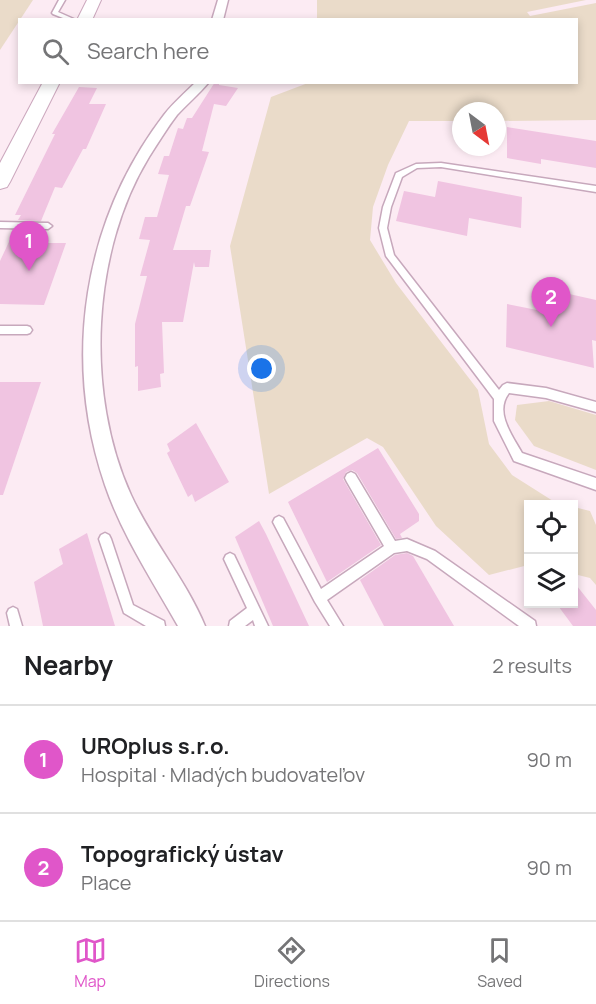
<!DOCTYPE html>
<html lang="en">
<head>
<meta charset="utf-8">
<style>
  :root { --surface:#fff; --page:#f6f6f6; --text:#202124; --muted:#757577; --line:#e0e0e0; --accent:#e056c9 }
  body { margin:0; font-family:Manrope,sans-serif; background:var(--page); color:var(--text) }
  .controls { position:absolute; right:18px; bottom:18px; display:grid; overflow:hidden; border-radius:0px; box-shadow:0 3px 9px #0003 }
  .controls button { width:54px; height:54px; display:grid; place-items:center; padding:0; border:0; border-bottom:2px solid var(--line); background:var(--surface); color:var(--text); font:30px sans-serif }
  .compass { position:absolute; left:452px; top:102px; width:54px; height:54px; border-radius:50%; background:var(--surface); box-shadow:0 3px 9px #0003; rotate:148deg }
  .you { position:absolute; left:262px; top:369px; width:21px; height:21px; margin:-15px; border:4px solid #fff; border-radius:50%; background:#1a73e8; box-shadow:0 0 0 9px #1a73e833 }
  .badge { display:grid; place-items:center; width:39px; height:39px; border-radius:50%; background:var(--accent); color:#fff; font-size:20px; font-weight:700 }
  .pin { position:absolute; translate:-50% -50px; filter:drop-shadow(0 2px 3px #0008) }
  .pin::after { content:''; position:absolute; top:32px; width:21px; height:18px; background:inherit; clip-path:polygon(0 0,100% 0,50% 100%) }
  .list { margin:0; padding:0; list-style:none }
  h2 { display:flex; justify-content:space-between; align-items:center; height:78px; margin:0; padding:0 24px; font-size:26px }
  h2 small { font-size:20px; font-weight:400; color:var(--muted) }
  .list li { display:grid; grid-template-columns:39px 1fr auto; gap:18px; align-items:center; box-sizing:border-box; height:108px; padding:0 24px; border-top:2px solid var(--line) }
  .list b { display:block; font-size:22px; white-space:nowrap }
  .list p { margin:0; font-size:20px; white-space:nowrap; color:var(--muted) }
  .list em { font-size:20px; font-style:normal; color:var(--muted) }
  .icon { flex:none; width:33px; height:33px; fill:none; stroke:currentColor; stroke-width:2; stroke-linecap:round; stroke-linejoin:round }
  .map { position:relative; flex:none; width:596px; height:626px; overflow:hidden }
  .search { position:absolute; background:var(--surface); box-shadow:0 3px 9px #0003; left:18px; right:18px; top:18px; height:66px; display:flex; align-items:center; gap:15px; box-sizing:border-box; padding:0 21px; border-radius:0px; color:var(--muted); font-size:22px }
  .sheet { height:294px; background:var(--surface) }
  nav { display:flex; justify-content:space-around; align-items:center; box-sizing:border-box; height:84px; border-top:2px solid var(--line); background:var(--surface); font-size:16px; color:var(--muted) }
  nav a { display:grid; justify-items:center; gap:3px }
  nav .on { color:var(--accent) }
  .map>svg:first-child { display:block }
  .green { fill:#eadbc9 }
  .building { fill:#f0c4e1 }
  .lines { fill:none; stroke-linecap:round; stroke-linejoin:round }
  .lane-casing { stroke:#c7a8bc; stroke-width:3 }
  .street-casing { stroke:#c7a8bc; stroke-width:3 }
  .secondary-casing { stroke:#cba7bd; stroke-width:2 }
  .lane { fill:#fff; fill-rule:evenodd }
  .street { fill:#fff; fill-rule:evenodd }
  .secondary { fill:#fff; fill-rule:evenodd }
</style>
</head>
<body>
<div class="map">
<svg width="596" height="626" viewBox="0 0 596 626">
  <rect width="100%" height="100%" fill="#fcebf3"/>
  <g class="green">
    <path d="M0,0H33L0,50Z"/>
    <path d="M317,0H586L527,12L530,16L596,3V120L497,121V111H461V121H409L388,165L373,207L370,240L396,283L478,390L489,444L512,475L553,501L565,504L528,505V565L489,575L436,526L383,447L367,438L269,494L230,246L271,97L308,83L576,82V20L317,19Z"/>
    <path d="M549,401L596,415V470L534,446L515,420L517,405Z"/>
    <path d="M574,507L590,511L596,525V585L590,578L574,574Z"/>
  </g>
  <g class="building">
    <path d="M215,82H219V85L238,88L226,106L214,104L202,151L209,152L190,206H186L173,250H211L209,267H195L194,262L183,322H162L164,373L160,374L161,387L138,391V366L135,367V324L147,276H140L150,240L139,239L145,217H157L169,175L158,174L164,156H169L178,128L183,129L187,118H192Z"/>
    <path d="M79,87L97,88L89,104H106L86,149H83L62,188L55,187L41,221L18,220L21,215H15L55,134H52Z"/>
    <path d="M507,127L596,141V168L541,159V164L507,158Z"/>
    <path d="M438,181L522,197L521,228L469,218L467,236L396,221L404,191L435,197Z"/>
    <path d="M14,231H37L32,243H66L44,305L0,304V261Z"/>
    <path d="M547,289L596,300V341L592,340L594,368L506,347L507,304L547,312Z"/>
    <path d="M0,382H41L3,495H0Z"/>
    <path d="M196,423L229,482L195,502L192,494L188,497L167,453L170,451L167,444Z"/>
    <path d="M378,448L419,514V521L400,534L402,538L396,539L357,473L352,470L346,472L343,479L381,545L327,582L288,502Z"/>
    <path d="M259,521L266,534L309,626H273L235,537Z"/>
    <path d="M87,533L115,626H43L34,582L63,564L59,549Z"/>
    <path d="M407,553L413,556L454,626H384L360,580L395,555Z"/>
    <path d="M573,581L596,610V626H573L556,603H573Z"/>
  </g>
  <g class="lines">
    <defs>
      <g id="lane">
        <path d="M59,0H65L58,12L76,20H68L53,14L52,13Z"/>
        <path d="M441,163L596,186V192L441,167L417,168L402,177L391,207L387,228L394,255L499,390L503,385L507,383L546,388L596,402V412L546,398L509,393C494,412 512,435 522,453L596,478V490L514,461L494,421V399L386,256L379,228L383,207L396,173L416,164Z"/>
        <path d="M0,222L48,223L52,226L48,229L0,228Z"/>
        <path d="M0,326H27L30,327L32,330L30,333L27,334H0Z"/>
        <path d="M351,472L355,474L395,541L407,539L435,551L535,621L536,626H519L427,559L407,551L394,553L327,600L343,626H330L315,602L273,522L275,518L279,516L283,518L321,589L384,546L347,482L345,478L347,474Z"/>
        <path d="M105,533L109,535L111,539L133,605L164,621L165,626H146L124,613L99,539L101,535Z"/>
        <path d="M230,553L234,555L268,626H255L253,620L245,626H229L230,621L247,608L224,559L226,555Z"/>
        <path d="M13,607L17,609L22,626H10L7,613L9,609Z"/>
      </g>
      <g id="street">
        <path d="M218,0H228L223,20H212Z"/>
        <path d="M196,82H209C199,94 187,104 177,115C167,128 158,143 149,157C91,252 85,394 131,495C152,541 186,580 205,626H178C152,580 122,535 105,485C62,359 83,221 164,115C173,103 185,93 196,82Z"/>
      </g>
      <g id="secondary">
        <path d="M87,0H101L92,20H77Z"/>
        <path d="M43,82H60L10,182L7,187L0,189V163Z"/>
      </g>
    </defs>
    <use href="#lane" class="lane-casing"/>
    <use href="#street" class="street-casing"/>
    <use href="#secondary" class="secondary-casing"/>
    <use href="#lane" class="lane"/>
    <use href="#street" class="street"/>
    <use href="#secondary" class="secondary"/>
  </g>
</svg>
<div class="controls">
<button><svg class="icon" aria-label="locate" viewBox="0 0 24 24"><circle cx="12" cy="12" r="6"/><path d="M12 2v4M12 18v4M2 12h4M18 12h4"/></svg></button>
<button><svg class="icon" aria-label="layers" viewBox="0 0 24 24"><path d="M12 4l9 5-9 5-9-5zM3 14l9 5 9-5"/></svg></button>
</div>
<svg class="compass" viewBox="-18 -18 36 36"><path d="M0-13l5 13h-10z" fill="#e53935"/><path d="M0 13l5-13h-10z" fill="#757577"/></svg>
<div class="you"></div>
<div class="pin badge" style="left:29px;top:271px">1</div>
<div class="pin badge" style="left:551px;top:327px">2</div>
<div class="search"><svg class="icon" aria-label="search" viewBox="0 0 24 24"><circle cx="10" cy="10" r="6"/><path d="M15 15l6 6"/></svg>Search here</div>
</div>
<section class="sheet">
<h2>Nearby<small>2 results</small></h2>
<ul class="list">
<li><span class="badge">1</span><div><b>UROplus s.r.o.</b><p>Hospital · Mladých budovateľov</p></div><em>90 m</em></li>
<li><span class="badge">2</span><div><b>Topografický ústav</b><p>Place</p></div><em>90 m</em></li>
</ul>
</section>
<nav>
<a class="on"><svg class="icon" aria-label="map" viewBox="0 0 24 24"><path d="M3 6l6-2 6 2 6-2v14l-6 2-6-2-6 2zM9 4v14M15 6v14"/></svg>Map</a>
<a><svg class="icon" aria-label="directions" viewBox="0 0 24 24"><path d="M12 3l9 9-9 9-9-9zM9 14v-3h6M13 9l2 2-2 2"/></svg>Directions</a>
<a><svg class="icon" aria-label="saved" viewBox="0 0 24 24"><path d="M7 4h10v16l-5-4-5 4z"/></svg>Saved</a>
</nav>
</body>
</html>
